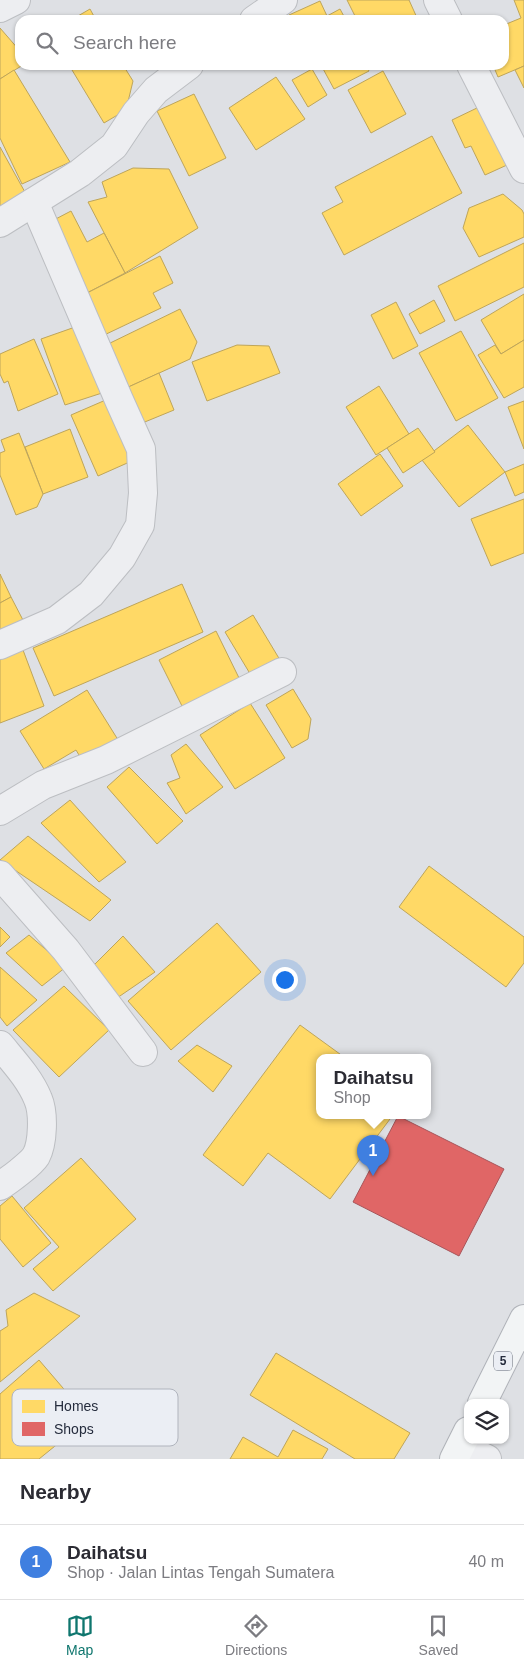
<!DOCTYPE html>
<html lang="en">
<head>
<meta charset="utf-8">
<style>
  :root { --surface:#fff; --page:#f7f7f7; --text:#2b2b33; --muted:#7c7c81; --line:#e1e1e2; --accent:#0f766e }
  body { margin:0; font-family:Arial,sans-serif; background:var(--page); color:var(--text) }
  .controls { position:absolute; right:15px; bottom:15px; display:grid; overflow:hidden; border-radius:10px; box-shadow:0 1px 4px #0004 }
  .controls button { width:45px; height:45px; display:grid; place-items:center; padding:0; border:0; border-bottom:1px solid var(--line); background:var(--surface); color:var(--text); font:25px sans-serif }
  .you { position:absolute; left:284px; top:979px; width:18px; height:18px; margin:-12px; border:4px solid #fff; border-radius:50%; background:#1a73e8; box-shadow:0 0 0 8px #1a73e833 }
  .badge { display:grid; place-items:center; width:32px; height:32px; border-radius:50%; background:var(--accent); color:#fff; font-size:16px; font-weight:700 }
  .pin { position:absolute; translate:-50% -41px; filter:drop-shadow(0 1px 2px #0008) }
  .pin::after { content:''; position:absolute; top:26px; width:18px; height:15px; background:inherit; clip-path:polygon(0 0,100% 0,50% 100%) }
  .popup { position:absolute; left:316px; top:1054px; width:115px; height:65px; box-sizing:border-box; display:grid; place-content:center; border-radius:10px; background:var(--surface); filter:drop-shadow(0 1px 4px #0005); font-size:16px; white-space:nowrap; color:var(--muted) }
  .popup b { font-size:19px; color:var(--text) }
  .popup::after { content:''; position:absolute; left:50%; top:100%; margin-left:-10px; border:10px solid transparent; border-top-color:var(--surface) }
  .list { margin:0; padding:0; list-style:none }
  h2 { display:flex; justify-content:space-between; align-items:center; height:65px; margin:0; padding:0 20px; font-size:21px }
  h2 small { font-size:16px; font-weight:400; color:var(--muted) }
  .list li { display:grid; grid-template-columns:32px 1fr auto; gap:15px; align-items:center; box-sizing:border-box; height:75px; padding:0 20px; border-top:1px solid var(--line) }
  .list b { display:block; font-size:19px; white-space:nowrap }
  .list p { margin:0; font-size:16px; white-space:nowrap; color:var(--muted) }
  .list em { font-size:16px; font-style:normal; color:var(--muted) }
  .icon { flex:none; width:28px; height:28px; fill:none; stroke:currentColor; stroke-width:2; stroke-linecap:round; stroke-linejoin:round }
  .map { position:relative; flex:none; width:524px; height:1459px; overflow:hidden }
  .search { position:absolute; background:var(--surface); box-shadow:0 1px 4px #0004; left:15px; right:15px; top:15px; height:55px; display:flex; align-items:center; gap:12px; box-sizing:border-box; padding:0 18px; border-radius:15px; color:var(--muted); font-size:19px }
  .sheet { height:140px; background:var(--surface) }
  nav { display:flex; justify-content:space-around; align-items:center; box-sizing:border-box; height:70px; border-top:1px solid var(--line); background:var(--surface); font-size:14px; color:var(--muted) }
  nav a { display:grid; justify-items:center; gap:2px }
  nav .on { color:var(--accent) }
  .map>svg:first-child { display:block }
  .homes { fill:#ffd966; stroke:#bea55a }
  .shops { fill:#e06666; stroke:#a8555a }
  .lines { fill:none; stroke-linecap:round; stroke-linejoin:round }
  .minor-casing { stroke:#bcbec2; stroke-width:30 }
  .highway-casing { stroke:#b0b3b9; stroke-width:30 }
  .minor { stroke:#edeef1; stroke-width:28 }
  .highway { stroke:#f2f4f5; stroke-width:28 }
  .labels { text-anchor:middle; stroke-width:5; stroke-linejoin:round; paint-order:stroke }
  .shield { fill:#ebeef4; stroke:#606674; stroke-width:1 }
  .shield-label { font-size:12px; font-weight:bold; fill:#252c3d }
  .key { fill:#ebeef4; stroke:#b0b4bd; stroke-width:1 }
  .key-label { font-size:14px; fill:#252c3d }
</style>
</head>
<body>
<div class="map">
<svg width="524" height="1459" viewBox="0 0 524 1459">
  <rect width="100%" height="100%" fill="#dee0e4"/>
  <g class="homes">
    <path d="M347,0H409L418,20H357Z"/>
    <path d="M514,0H524V66L498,77L493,65H504V25L521,18Z"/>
    <path d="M320,1L327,16L340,9L346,20H291L289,15Z"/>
    <path d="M90,9L96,20H71Z"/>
    <path d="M0,28L20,51V65H23L0,79Z"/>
    <path d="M69,65H123L133,81L126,110L104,123Z"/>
    <path d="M321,65H366L369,71L334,89Z"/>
    <path d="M524,66V88L515,70Z"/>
    <path d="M312,69L327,95L308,107L292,80Z"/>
    <path d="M14,70L70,162L22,184L0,138V79Z"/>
    <path d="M383,71L406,114L371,133L348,90Z"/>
    <path d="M276,77L305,119L256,150L229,108Z"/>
    <path d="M194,94L226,158L189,176L157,111Z"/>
    <path d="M479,107L507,165L485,175L471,146L465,148L452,120Z"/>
    <path d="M432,136L462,193L344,255L322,213L343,202L335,187Z"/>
    <path d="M0,147L26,194L0,215Z"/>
    <path d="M133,168L169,169L198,228L125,273L88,202L107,197L102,182Z"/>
    <path d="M503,194L522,210L524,214V237L479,257L463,228L469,208Z"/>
    <path d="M71,211L87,242L104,233L125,273L87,293L50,222Z"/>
    <path d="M524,243V287L455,321L438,286Z"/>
    <path d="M160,256L173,283L153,293L161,308L100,337L87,293Z"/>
    <path d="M524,294V340L501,354L481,320Z"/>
    <path d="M434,300L445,321L420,334L409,314Z"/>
    <path d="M396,302L418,346L393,359L371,315Z"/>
    <path d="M180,309L197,342L190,359L124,389L104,346Z"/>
    <path d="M78,326L102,393L65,405L41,339Z"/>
    <path d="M461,331L498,398L456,421L419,353Z"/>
    <path d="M34,339L58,394L18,411L8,381L4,383L0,374V354Z"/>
    <path d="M524,340V387L504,398L478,355L495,345L501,354Z"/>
    <path d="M237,345L269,346L280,373L207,401L192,362Z"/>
    <path d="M159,373L174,410L135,426L124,389Z"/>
    <path d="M379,386L409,434L376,455L346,407Z"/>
    <path d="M108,399L134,460L98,476L71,415Z"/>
    <path d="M524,401V449L508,407Z"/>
    <path d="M468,425L505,472L459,507L422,460Z"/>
    <path d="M418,428L435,452L403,473L387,448Z"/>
    <path d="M70,429L88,477L43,494L25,447Z"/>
    <path d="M19,433L43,494L37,507L16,515L0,475V453L5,451L1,440Z"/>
    <path d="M380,454L403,486L361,516L338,484Z"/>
    <path d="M524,464V492L515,496L505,472Z"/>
    <path d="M524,499V553L491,566L471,519Z"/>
    <path d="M0,574L11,597L0,603Z"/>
    <path d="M182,584L203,632L54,696L33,648Z"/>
    <path d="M11,597L24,622L0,633V603Z"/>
    <path d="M253,615L280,660L252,677L225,632Z"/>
    <path d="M216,631L240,680L183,708L159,660Z"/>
    <path d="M23,650L44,706L0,723V659Z"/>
    <path d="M293,689L311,719L308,739L292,748L266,705Z"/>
    <path d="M87,690L120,743L85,765L76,750L44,769L20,731Z"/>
    <path d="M250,703L285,758L235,789L200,735Z"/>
    <path d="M186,744L223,787L186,814L167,783L180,778L171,755Z"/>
    <path d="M129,767L183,821L157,844L107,787Z"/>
    <path d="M70,800L126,862L99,882L41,823Z"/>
    <path d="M28,836L111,900L90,921L0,860Z"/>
    <path d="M429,866L524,937V963L506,987L399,907Z"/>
    <path d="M217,923L261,972L171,1050L128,1001Z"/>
    <path d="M0,927L10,937L0,947Z"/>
    <path d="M29,935L66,967L42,986L6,953Z"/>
    <path d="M123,936L155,972L117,998L88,971Z"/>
    <path d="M0,967L37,1000L7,1026L0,1017Z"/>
    <path d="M64,986L109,1030L59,1077L13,1030Z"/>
    <path d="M300,1025L344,1057H319V1115H393L330,1199L268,1153L243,1186L203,1155Z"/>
    <path d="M197,1045L232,1066L213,1092L178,1061Z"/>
    <path d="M81,1158L136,1219L53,1291L33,1269L59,1247L24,1208Z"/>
    <path d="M12,1196L51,1243L23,1267L0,1239V1206Z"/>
    <path d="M34,1293L80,1316L0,1382V1331L8,1326L6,1310Z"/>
    <path d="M276,1353L410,1433L394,1459H355L250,1395Z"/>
    <path d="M39,1360L81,1409L56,1431L60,1442L39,1459H0V1394Z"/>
    <path d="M293,1430L328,1449L322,1459H230L243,1437L278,1457Z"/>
  </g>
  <path class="shops" d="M398,1116L504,1169L459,1256L353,1202Z"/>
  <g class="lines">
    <defs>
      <g id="minor">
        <path d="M438,0L448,20"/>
        <path d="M0,8L16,0"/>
        <path d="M254,20L283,0"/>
        <path d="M471,65L524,169"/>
        <path d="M0,223L80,173L114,146L136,113L156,90L189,65"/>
        <path d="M0,645L57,620L91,594L122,557L140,525L143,493L141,449L119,400L34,202"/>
        <path d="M0,811L43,785L106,760L282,672"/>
        <path d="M0,875L66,950L143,1052"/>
        <path d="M0,1045C14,1062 30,1079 38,1099C44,1113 43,1143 36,1156C31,1164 8,1181 0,1186"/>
        <path d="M461,1446L487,1459"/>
      </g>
      <g id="highway">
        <path d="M482,1403L524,1319"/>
        <path d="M454,1459L468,1431"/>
      </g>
    </defs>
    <use href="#minor" class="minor-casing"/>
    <use href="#highway" class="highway-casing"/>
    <use href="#minor" class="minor"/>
    <use href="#highway" class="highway"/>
  </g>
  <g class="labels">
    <rect class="shield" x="494" y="1351.5" width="18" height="19" rx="4"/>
    <g class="shield-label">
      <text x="503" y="1365">5</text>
    </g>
  </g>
  <rect x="12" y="1389" width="166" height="57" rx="8" class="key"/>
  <rect x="22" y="1400" width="23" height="13" fill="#ffd966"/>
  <rect x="22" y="1422" width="23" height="14" fill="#e06666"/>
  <g class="key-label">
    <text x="54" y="1411">Homes</text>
    <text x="54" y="1434">Shops</text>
  </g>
</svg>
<div class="controls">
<button><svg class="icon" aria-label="layers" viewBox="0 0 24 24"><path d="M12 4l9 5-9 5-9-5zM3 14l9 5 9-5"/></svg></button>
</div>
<div class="you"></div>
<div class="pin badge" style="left:373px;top:1176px;background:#3f7fe0">1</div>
<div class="popup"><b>Daihatsu</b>Shop</div>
<div class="search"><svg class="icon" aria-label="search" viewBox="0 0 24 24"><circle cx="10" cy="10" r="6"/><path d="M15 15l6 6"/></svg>Search here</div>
</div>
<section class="sheet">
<h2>Nearby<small></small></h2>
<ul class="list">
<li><span class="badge" style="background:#3f7fe0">1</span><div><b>Daihatsu</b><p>Shop · Jalan Lintas Tengah Sumatera</p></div><em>40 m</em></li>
</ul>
</section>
<nav>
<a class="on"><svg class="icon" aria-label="map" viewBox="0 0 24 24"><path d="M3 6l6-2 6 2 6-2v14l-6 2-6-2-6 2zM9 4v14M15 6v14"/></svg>Map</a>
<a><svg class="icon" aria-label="directions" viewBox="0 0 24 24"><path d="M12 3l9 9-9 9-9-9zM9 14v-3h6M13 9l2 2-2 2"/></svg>Directions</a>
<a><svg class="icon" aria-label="saved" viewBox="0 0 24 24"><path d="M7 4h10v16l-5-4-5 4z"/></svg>Saved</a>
</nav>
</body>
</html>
